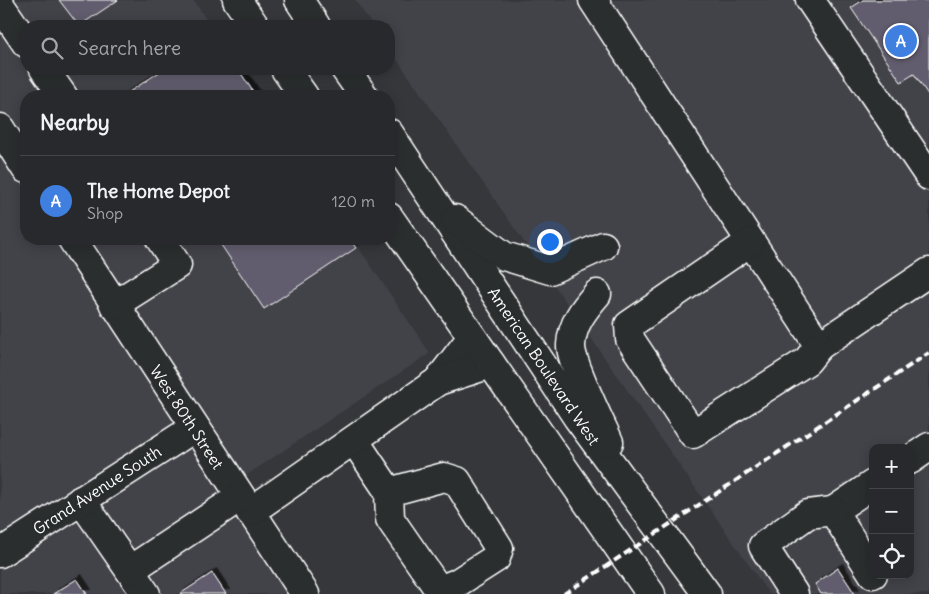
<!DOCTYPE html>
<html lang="en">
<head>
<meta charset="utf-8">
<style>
  :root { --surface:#28292c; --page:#303134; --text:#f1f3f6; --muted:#a5a6a9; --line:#444548; --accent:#ff9aa2 }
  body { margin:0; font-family:Delius,sans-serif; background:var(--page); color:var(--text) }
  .controls { position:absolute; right:15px; bottom:15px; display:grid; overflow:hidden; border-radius:10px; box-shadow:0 2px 12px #0003 }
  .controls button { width:45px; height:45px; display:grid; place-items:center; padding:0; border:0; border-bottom:1px solid var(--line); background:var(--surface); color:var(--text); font:25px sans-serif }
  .you { position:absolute; left:549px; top:241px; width:18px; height:18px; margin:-12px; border:4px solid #fff; border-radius:50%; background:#1a73e8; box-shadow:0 0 0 8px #1a73e833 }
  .badge { display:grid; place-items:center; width:32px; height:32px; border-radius:50%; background:var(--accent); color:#fff; font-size:16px; font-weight:700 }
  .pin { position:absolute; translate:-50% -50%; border:2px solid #fff; box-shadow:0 1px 5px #0006 }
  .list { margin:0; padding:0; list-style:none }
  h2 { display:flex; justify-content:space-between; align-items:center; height:65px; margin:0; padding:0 20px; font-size:21px }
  h2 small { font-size:16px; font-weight:400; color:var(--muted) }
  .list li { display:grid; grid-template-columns:32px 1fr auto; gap:15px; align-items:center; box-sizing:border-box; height:90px; padding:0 20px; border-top:1px solid var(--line) }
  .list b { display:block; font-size:19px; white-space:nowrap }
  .list p { margin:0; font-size:16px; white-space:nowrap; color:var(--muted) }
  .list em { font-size:16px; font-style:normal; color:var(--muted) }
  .icon { flex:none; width:28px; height:28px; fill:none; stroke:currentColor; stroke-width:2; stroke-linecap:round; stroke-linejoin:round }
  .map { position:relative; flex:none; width:929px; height:594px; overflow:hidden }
  .search { position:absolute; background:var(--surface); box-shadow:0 2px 12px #0003; left:20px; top:20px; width:375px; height:55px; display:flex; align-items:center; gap:12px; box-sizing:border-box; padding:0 18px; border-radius:20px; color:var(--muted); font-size:19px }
  .panel { position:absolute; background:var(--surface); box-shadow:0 2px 12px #0003; left:20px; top:90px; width:375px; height:155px; border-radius:20px }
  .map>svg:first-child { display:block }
  .built { fill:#42424a; fill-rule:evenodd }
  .building { fill:#625d6e; stroke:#fff; filter:url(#shadow) }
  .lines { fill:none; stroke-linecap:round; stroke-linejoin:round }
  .minor-casing { stroke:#fff; stroke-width:31 }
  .major-casing { stroke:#fff; stroke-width:31 }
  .minor { stroke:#2a2d2e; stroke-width:28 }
  .major { stroke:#2a2d2e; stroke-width:28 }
  .rail { stroke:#fff; stroke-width:4; stroke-dasharray:8 4; stroke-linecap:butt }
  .labels { text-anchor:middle; stroke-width:5; stroke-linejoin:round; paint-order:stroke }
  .street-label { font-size:16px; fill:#fff; stroke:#2a2d2e }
</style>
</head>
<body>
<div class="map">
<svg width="929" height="594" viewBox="0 0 929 594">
  <defs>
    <filter id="shadow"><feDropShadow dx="4.5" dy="-4.5" stdDeviation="0" flood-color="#0009"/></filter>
  </defs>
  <rect width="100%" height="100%" fill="#35373b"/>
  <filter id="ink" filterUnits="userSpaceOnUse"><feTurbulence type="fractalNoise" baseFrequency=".02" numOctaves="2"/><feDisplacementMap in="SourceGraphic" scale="10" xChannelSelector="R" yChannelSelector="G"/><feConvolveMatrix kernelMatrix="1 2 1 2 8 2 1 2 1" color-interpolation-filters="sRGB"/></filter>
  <g filter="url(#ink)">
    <g class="built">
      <path d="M0,0H193L211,26H26V69H239L258,96H26V239H353L430,353L220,493L288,594H0Z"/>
      <path d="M355,0H929V594H769L389,48V26H373ZM873,448H910V575H873Z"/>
    </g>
    <g class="building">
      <path d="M59,0H118L79,26Z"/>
      <path d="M863,0H929V96L914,74L901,82L851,8Z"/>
      <path d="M164,69H238L256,96H123Z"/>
      <path d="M217,239H350L356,248L264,309Z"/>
      <path d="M838,568L855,594H821L815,584Z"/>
      <path d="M212,573L226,594H180Z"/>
      <path d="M77,579L87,594H53Z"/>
    </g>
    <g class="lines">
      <defs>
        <g id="minor">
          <path d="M593,0L819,346L929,272"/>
          <path d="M810,0L929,176"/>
          <path d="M0,5L26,43"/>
          <path d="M44,69L63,96"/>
          <path d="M0,128L26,169"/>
          <path d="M72,239L305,594"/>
          <path d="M750,242L629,325L630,339L693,434L807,361L819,346"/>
          <path d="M114,305L177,265L160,239"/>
          <path d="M438,381L472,337"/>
          <path d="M354,440L389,492L390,519L439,590L457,583L496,558L499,548L457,481L444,477L389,492"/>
          <path d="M910,460L929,447"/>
          <path d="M873,484L833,511L873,574"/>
          <path d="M81,500L146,594"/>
          <path d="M250,512L438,381L491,364"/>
          <path d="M0,553L194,428"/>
          <path d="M130,570L240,497"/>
          <path d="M794,594L763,546L808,514L833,511"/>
        </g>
        <g id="major">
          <path d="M237,0L255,26"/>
          <path d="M299,0L316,26"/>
          <path d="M285,69L304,96"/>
          <path d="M345,69L364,96"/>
          <path d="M389,133L577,417L707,594"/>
          <path d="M389,217L651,594"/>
          <path d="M455,219L504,256L550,270L603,246"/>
          <path d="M597,294C584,309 572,324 571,345C570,361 601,424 609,442"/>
        </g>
      </defs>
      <use href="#minor" class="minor-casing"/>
      <use href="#major" class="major-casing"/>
      <use href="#minor" class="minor"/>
      <use href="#major" class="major"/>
      <path class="rail" d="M564,594L929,353"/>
    </g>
  </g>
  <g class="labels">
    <g class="street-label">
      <text transform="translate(544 366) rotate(56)" y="6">American Boulevard West</text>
      <text transform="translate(187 417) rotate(57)" y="6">West 80th Street</text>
      <text transform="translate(97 490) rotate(-33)" y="6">Grand Avenue South</text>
    </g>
  </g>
</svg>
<div class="controls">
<button>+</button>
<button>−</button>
<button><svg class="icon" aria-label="locate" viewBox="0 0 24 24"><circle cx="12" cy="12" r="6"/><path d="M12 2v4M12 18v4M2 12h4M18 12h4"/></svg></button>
</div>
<div class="you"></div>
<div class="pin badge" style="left:901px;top:41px;background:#3f7fe0">A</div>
<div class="search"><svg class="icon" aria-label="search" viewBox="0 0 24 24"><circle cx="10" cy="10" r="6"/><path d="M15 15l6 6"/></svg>Search here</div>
<section class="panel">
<h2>Nearby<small></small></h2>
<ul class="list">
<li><span class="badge" style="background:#3f7fe0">A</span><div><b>The Home Depot</b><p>Shop</p></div><em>120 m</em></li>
</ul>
</section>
</div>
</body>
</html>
